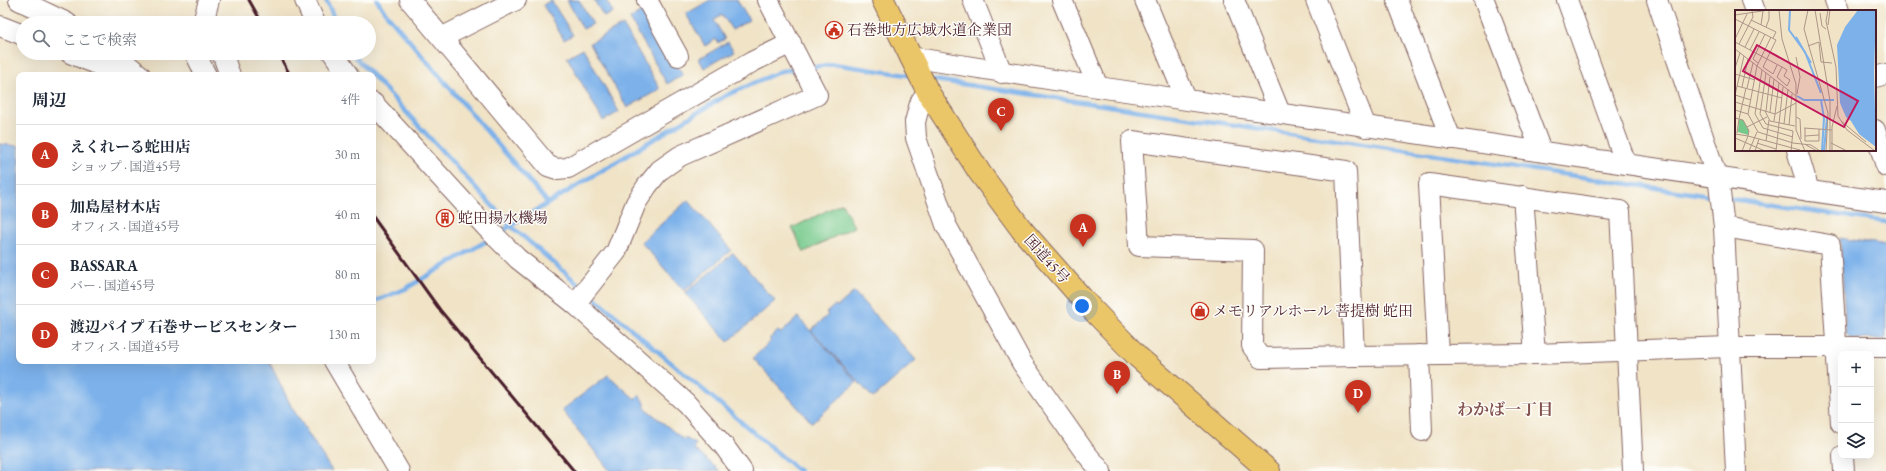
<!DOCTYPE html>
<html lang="ja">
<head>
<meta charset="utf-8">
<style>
  :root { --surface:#fff; --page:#f2f2f3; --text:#1f2937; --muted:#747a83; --line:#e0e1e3; --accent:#c8321e }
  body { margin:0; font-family:"EB Garamond","Noto Serif JP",serif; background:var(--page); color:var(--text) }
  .controls { position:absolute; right:12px; bottom:12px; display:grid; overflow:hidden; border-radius:8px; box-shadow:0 4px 16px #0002 }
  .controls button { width:36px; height:36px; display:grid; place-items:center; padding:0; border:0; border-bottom:1px solid var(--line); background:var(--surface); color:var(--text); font:20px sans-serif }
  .you { position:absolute; left:1082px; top:306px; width:14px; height:14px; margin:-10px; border:3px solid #fff; border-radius:50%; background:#1a73e8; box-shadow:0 0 0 6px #1a73e833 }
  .badge { display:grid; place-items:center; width:26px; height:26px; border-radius:50%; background:var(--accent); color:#fff; font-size:13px; font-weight:700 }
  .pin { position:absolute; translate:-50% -33px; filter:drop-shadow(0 1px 2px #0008) }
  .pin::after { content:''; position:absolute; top:21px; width:14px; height:12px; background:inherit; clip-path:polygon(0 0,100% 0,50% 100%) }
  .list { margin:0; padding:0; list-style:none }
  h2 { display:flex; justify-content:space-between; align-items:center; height:52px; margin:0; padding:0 16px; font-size:17px }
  h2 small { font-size:13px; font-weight:400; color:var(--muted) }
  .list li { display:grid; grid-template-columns:26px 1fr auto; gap:12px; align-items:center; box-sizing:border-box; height:60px; padding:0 16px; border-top:1px solid var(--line) }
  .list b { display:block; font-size:15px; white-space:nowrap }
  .list p { margin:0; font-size:13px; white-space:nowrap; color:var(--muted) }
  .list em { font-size:13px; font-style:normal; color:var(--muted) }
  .icon { flex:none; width:22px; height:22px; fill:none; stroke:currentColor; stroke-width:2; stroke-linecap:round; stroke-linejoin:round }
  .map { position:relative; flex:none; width:1886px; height:471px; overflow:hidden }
  .search { position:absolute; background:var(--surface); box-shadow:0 4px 16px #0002; left:16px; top:16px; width:360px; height:44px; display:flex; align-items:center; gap:10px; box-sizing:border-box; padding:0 14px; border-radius:22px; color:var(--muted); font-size:15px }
  .panel { position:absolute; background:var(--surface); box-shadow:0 4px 16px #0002; left:16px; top:72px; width:360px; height:292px; border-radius:8px }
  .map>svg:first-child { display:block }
  .green { fill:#76c98b; stroke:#60745b }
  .water { fill:#7cb1ea; stroke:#63688a }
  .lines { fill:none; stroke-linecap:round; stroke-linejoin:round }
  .stream { stroke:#7cb1ea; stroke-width:4.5 }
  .minor-casing { stroke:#846461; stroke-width:22 }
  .highway-casing { stroke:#846461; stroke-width:24 }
  .minor { stroke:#fff; stroke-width:20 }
  .highway { stroke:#ebc669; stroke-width:22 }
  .rail { stroke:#4a1f2b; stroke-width:3 }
  .labels { text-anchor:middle; stroke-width:3; stroke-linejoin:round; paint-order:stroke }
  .poi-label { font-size:15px; fill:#4a1f2b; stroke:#fdfcf7; text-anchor:start }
  .street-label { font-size:15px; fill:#4a1f2b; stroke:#fdfcf7 }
  .neighbourhood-label { font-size:16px; font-weight:bold; fill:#83524f; stroke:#fdfcf7 }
  .inset-river { fill:none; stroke:#7cb1ea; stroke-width:2 }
  .inset-road { fill:none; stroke:#ae9588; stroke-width:1 }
  .view { fill:#c2185b; fill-opacity:0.15; stroke:#c2185b; stroke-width:2 }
  .inset-edge { fill:none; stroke:#4a1f2b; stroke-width:2 }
</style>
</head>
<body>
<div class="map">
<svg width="1886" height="471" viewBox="0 0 1886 471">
  <rect width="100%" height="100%" fill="#fdfcf7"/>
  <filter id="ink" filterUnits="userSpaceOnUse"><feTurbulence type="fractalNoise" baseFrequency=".025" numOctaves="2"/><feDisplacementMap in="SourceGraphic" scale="8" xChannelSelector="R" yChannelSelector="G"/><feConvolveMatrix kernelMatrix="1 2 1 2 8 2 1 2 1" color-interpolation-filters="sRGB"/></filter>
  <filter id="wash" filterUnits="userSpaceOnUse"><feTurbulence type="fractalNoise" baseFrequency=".012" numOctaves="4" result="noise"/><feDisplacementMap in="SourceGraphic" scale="16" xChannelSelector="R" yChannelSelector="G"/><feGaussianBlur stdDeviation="0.9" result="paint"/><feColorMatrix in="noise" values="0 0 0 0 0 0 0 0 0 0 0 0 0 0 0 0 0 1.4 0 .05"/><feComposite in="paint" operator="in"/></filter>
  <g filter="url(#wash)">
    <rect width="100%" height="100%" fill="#f0e3c6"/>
    <path class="green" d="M842,203L854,227L804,252L792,228Z"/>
    <g class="water">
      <path d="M551,0L573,35L564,40L543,5Z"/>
      <path d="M567,0H579L593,24L583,29Z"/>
      <path d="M594,0H606L613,12L604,17Z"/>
      <path d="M710,0H737L749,20L732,30L722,14L714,20L725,39L718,43L716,39L705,46L686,14Z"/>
      <path d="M645,10L683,75L667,84L630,19Z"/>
      <path d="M623,25L660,89L627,108L590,43Z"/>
      <path d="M728,42L734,51L704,68L699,59Z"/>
      <path d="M583,48L619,112L603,121L567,57Z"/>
      <path d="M0,144L19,146V361H269L291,406L332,471H0Z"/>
      <path d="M688,200L731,250L684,291L641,242Z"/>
      <path d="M1840,238L1886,245V339H1851L1846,334Z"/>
      <path d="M733,253L775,301L728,342L685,293Z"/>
      <path d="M854,292L916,360L873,398L811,330L828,315L826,313L835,305L837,307Z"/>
      <path d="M798,317L857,382L812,423L753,358L771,341L769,339L778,331L781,333Z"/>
      <path d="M608,375L635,399L639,395L646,405L644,407L684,440L685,438L696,444L694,449L720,471H610L562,410Z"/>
    </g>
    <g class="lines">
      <g class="stream">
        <path d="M326,0L336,23"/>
        <path d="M377,0L384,11L548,203"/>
        <path d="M351,53L372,75"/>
        <path d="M808,68L834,64L913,76"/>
        <path d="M373,76L511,226L583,288"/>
        <path d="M928,79L1716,197"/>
        <path d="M1725,198L1886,222"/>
        <path d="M499,233L725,96L781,71L798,69"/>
        <path d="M590,294L799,471"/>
        <path d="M373,302L405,289L490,239"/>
      </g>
    </g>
  </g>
  <g filter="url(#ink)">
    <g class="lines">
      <defs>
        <g id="minor">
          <path d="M19,0L67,23"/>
          <path d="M305,0L315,23"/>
          <path d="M410,0L548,166L557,169L568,168L752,62L791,43"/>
          <path d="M647,0L678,56"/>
          <path d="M973,0L1002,73"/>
          <path d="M1062,0L1098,87"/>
          <path d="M1145,0L1186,99"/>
          <path d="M1234,0L1280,113"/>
          <path d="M1316,0L1366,127"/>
          <path d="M1397,0L1451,139"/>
          <path d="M1484,0L1541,151"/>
          <path d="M1567,0L1626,164"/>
          <path d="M1657,0L1719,184L1724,227L1736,471"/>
          <path d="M1751,0L1755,11"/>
          <path d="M1835,0L1839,11"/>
          <path d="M203,23L209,0"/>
          <path d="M0,26L23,35"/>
          <path d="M443,37L516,0"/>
          <path d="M70,53L123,75"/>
          <path d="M113,53L140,75"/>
          <path d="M195,53L206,75"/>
          <path d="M222,53L230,75"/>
          <path d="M333,53L348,75"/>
          <path d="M910,57L1098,87L1886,202"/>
          <path d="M1875,77L1886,74"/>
          <path d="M928,92L921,101L919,107L915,122L916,138L946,225L1022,363L1084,451L1101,471"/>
          <path d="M373,103L487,228L518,259L575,304L686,403L724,446L742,471"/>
          <path d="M1875,130L1886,166"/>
          <path d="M1797,150L1809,191"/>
          <path d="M1523,196L1535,354"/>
          <path d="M1724,227L1830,245L1841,423"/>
          <path d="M575,304L616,252L636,203L647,186L660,170L680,156L817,95L768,0"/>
          <path d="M1438,354L1429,184L1620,211L1633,471"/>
          <path d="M1419,355L1422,431"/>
          <path d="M1354,356L1261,358L1252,346L1253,250L1139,246L1132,141L1346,171L1354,356L1535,354L1729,347H1886"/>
          <path d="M334,361L399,471"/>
          <path d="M1843,456L1844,471"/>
        </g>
        <path id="highway" d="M883,0L928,92L980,173L1022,230L1087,304L1138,357L1269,471"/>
      </defs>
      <use href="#minor" class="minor-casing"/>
      <use href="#highway" class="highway-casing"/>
      <use href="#minor" class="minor"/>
      <use href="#highway" class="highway"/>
      <g class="rail">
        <path d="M249,0L262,23"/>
        <path d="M278,53L290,75"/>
        <path d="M373,217L440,310L574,471"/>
      </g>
    </g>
  </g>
  <defs>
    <symbol id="civic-ring" viewBox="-11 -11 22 22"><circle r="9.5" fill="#fdfcf7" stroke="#c8321e" stroke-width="1.5"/><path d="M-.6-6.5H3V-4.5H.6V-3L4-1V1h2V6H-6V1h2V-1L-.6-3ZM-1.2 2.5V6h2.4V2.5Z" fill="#c8321e"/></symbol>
    <symbol id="building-ring" viewBox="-11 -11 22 22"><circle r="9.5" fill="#fdfcf7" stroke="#c8321e" stroke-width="1.5"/><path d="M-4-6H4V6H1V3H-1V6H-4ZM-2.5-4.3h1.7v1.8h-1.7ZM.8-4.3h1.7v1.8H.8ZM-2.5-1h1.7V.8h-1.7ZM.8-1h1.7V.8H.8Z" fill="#c8321e"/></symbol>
    <symbol id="shop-ring" viewBox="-11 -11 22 22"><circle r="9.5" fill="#fdfcf7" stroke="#c8321e" stroke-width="1.5"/><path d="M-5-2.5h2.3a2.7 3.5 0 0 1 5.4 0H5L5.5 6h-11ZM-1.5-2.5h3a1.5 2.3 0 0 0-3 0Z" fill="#c8321e"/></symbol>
  </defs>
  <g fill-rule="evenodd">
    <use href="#civic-ring" x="824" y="20" width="20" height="20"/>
    <use href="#building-ring" x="435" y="208" width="20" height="20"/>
    <use href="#shop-ring" x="1190" y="301" width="20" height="20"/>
  </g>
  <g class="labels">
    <g class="poi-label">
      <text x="847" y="35">石巻地方広域水道企業団</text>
      <text x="458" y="223">蛇田揚水機場</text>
      <text x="1213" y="316">メモリアルホール 菩提樹 蛇田</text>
    </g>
    <g class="street-label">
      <text transform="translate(1047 259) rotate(48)" y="5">国道45号</text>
    </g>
    <g class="neighbourhood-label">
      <text x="1505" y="415">わかば一丁目</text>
    </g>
  </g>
  <g transform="translate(1735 10)">
    <rect width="141" height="141" fill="#f0e3c6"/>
    <path d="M4,109L8,110L14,120L13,125L3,122Z" fill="#76c98b"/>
    <path d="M123,0H141L139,64L141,137L124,124L116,111L111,107L105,93L102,35L110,17Z" fill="#7cb1ea"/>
    <path class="inset-river" d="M55,0L54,20L70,42L86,83M61,27L76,53M62,86L69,90H99M86,90L89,108L87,141M89,141L92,107"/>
    <path class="inset-road" d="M44,0L47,29L61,74V120L70,141M73,0L69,19L93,103L91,141M80,0L95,91V141M93,0L91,11L101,57L103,106L112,120L140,141M85,3L87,16L91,19M0,5L34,0V9L31,17M0,9L41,30L28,57L38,64L42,55M16,10L41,22L38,28M26,15L28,1M93,15L95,0M0,29L12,4M0,32L47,57L42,67L52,76L55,70L49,66L52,60L47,57M4,34L18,7L17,0M73,36L84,32L86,52L97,53M10,37L19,19M0,39L61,86M15,40L24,22M61,47L65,67L62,84M23,53L18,49L30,24M0,58L5,43M27,60L20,104L28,118L58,127M31,63L25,104L31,114L58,121L56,141M0,64L20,70M2,76L47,88M7,77L13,49M12,78L18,53M0,85L9,46M0,85L16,90M0,92L30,101L35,111L60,116M0,100L13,104L23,122L58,133L76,135L85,141M30,101L40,104L44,73M31,101L35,67M35,102L39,69M13,104L22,56L36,27M61,107L65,109L66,129M0,108L4,109L11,78M39,111L40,104L61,93M106,111L131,132M49,114L53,79M54,115L57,84M12,117L32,107M69,118L97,120M70,118V131H84V119M0,124L13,126L14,121L8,110L4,109L2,123M70,126L84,125M0,128L30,141M31,131L34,110M22,133L41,139M96,133L112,141M71,135L82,141M7,141L13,126L65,140M14,141L22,122M20,141L24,129M41,141L48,77M97,141V117L102,96"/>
    <path class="view" d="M22,35L123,91L109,117L8,61Z"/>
    <rect width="141" height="141" class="inset-edge"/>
  </g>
</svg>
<div class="controls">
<button>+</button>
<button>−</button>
<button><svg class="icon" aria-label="layers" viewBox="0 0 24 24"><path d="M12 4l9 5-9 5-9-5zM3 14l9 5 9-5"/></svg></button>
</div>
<div class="you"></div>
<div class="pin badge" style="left:1083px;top:247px">A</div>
<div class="pin badge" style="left:1117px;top:394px">B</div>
<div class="pin badge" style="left:1001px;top:131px">C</div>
<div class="pin badge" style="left:1358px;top:413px">D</div>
<div class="search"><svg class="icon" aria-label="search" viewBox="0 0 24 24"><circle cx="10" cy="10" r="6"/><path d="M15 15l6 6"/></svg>ここで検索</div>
<section class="panel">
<h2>周辺<small>4件</small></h2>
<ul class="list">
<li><span class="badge">A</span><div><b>えくれーる蛇田店</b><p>ショップ · 国道45号</p></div><em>30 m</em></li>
<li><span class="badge">B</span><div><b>加島屋材木店</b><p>オフィス · 国道45号</p></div><em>40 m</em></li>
<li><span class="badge">C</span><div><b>BASSARA</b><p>バー · 国道45号</p></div><em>80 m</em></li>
<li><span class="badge">D</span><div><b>渡辺パイプ 石巻サービスセンター</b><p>オフィス · 国道45号</p></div><em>130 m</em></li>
</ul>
</section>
</div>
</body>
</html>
